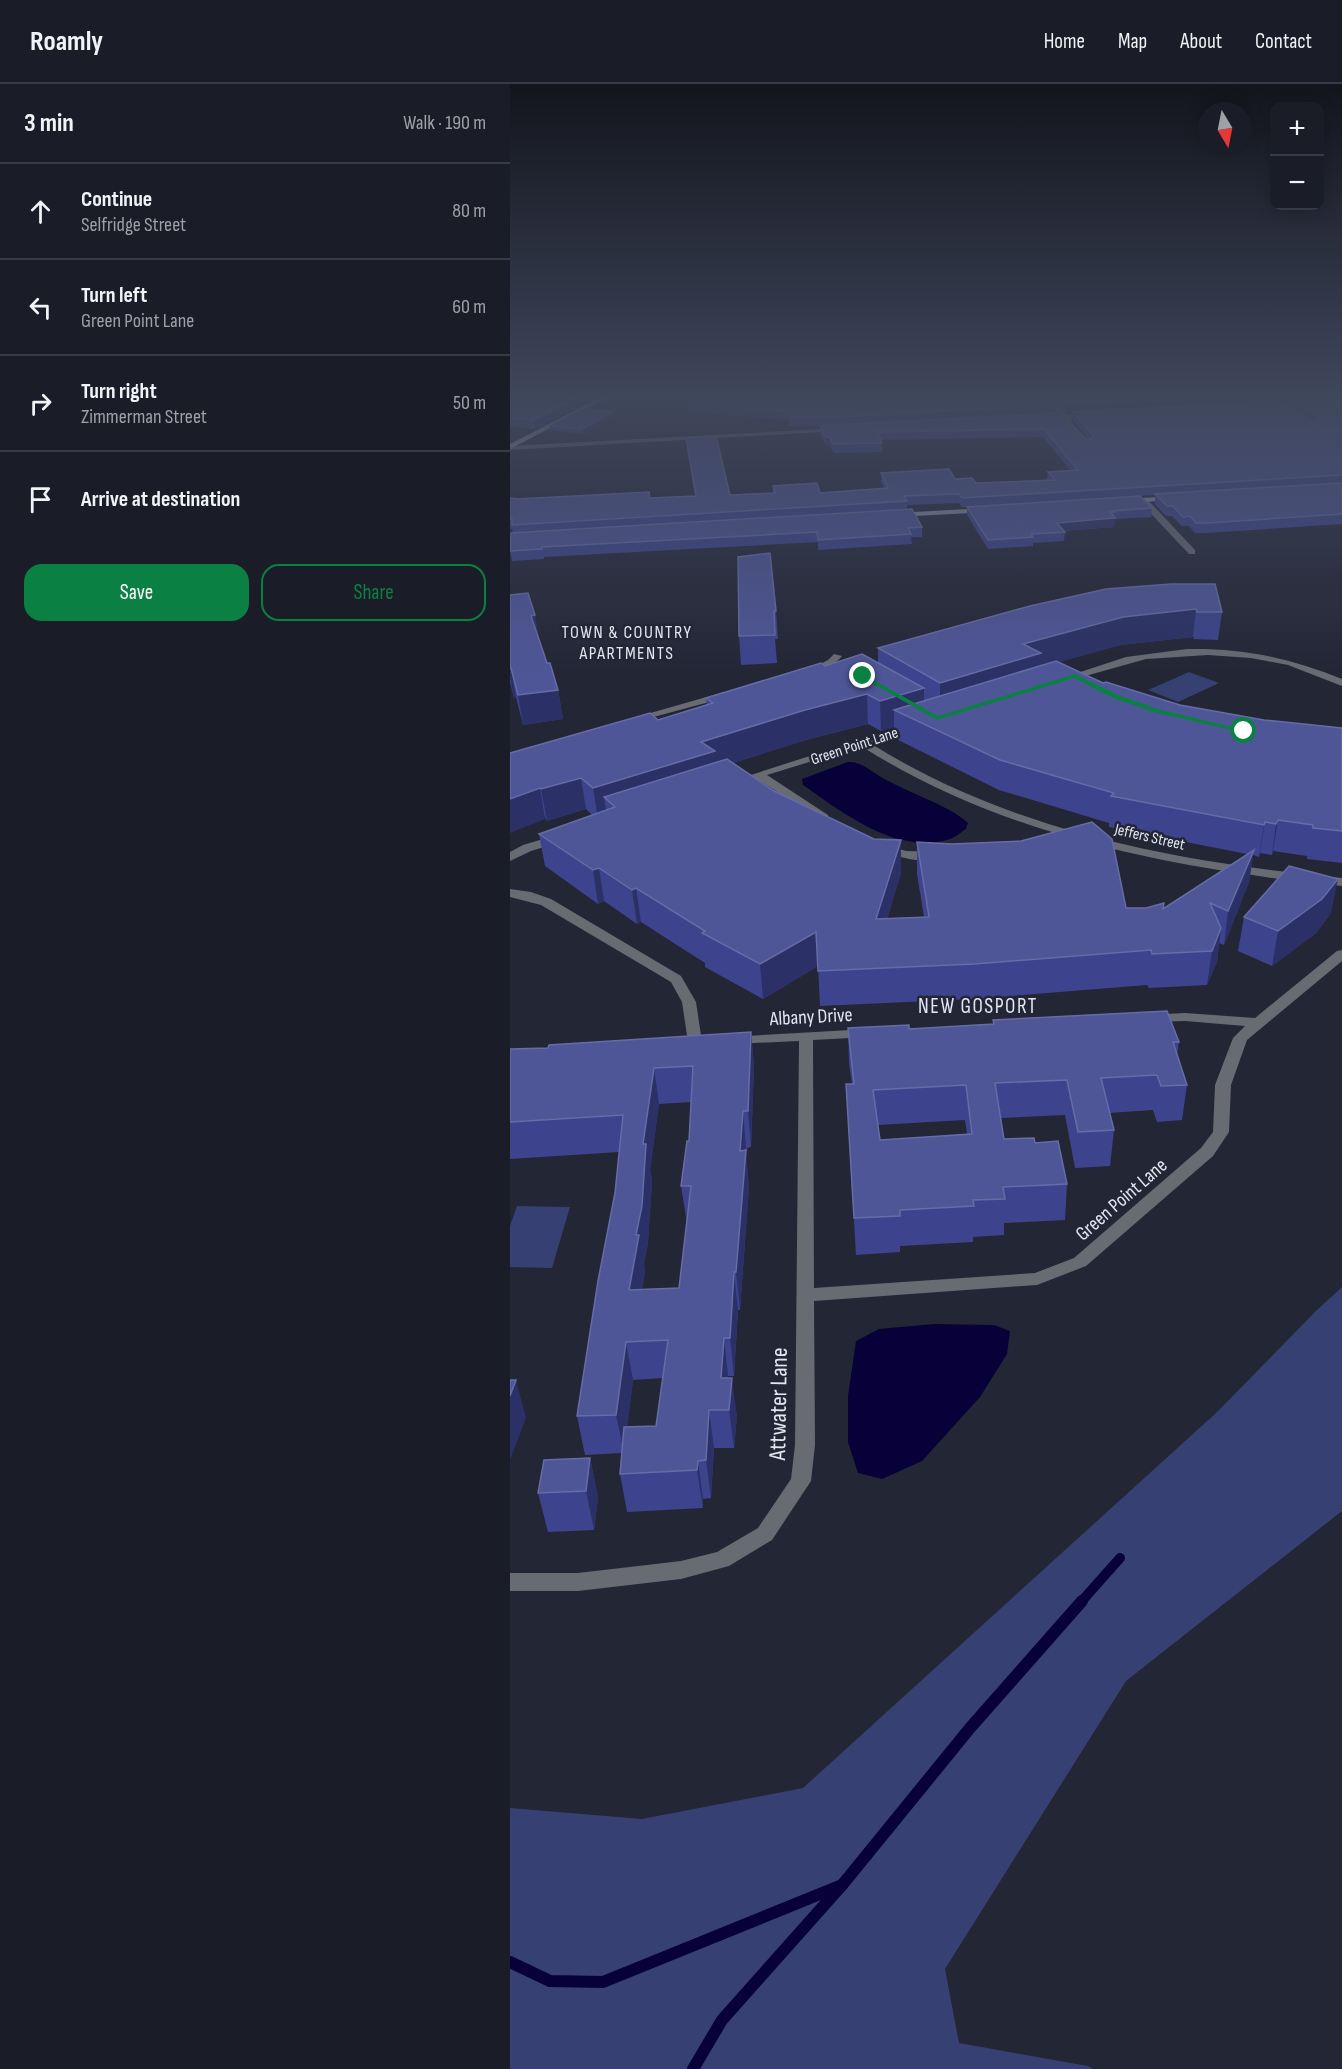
<!DOCTYPE html>
<html lang="en">
<head>
<meta charset="utf-8">
<style>
  :root { --surface:#1a1c28; --page:#272934; --text:#f1f3f6; --muted:#9fa1a8; --line:#383a45; --accent:#0b8043 }
  body { margin:0; font-family:"Sofia Sans Condensed",sans-serif; background:var(--page); color:var(--text) }
  .controls { position:absolute; right:18px; top:18px; display:grid; overflow:hidden; border-radius:12px; box-shadow:0 3px 15px #0003 }
  .controls button { width:54px; height:54px; display:grid; place-items:center; padding:0; border:0; border-bottom:2px solid var(--line); background:var(--surface); color:var(--text); font:30px sans-serif }
  .compass { position:absolute; left:688px; top:18px; width:54px; height:54px; border-radius:50%; background:var(--surface); box-shadow:0 3px 15px #0003; rotate:170deg }
  .stop { position:absolute; width:18px; height:18px; margin:-14px; border:4px solid #0b8043; border-radius:50%; background:#fff }
  .stop.end { background:#0b8043; border-color:#fff; box-shadow:0 2px 6px #0008 }
  .list { margin:0; padding:0; list-style:none }
  h2 { display:flex; justify-content:space-between; align-items:center; height:78px; margin:0; padding:0 24px; font-size:26px }
  h2 small { font-size:20px; font-weight:400; color:var(--muted) }
  .list li { display:grid; grid-template-columns:39px 1fr auto; gap:18px; align-items:center; box-sizing:border-box; height:96px; padding:0 24px; border-top:2px solid var(--line) }
  .list b { display:block; font-size:22px; white-space:nowrap }
  .list p { margin:0; font-size:20px; white-space:nowrap; color:var(--muted) }
  .list em { font-size:20px; font-style:normal; color:var(--muted) }
  .actions { display:flex; gap:12px; padding:18px 24px }
  .actions a { flex:1; padding:14px 0; border:2px solid var(--accent); border-radius:18px; text-align:center; font-size:21px; color:var(--accent) }
  .actions .main { background:var(--accent); color:#fff }
  .icon { flex:none; width:33px; height:33px; fill:none; stroke:currentColor; stroke-width:2; stroke-linecap:round; stroke-linejoin:round }
  .map { position:relative; flex:none; width:832px; height:1985px; overflow:hidden }
  header { display:flex; align-items:center; gap:36px; box-sizing:border-box; height:84px; padding:0 30px; background:var(--surface); border-bottom:2px solid var(--line) }
  header strong { font-size:28px }
  nav { display:flex; gap:33px; margin-inline-start:auto; font-size:21px }
  main { display:flex }
  aside { flex:1; background:var(--surface) }
  .map>svg:first-child { display:block }
  .green { fill:#374072 }
  .water { fill:#070039 }
  .lines { fill:none; stroke-linecap:round; stroke-linejoin:round }
  .stream-far1 { stroke:#070039; stroke-width:10 }
  .stream { stroke:#070039; stroke-width:12 }
  .street { fill:#696b73; fill-rule:evenodd }
  .secondary { fill:#8e929e; fill-rule:evenodd }
  .primary { fill:#abafc0; fill-rule:evenodd }
  .wall { fill:#3d448d; fill-rule:evenodd }
  .shaded-wall { fill:#2b3166 }
  .building { fill:#4f5698; stroke:#666ca6; stroke-width:1.5; fill-rule:evenodd }
  .route { fill:#0b8043 }
  .labels { text-anchor:middle; stroke-width:5; stroke-linejoin:round; paint-order:stroke }
  .far-street-label { font-size:16px; fill:#e4e7f1; stroke:#232635 }
  .far-neighbourhood-label { font-size:18px; letter-spacing:1.5px; fill:#e4e7f1; stroke:#232635 }
  .street-label { font-size:20px; fill:#e4e7f1; stroke:#232635 }
  .neighbourhood-label { font-size:21px; letter-spacing:1.5px; fill:#e4e7f1; stroke:#232635 }
  .near-street-label { font-size:24px; fill:#e4e7f1; stroke:#232635 }
</style>
</head>
<body>
<header>
<strong>Roamly</strong>
<nav><a>Home</a><a>Map</a><a>About</a><a>Contact</a></nav>
</header>
<main>
<aside>
<h2>3 min<small>Walk · 190 m</small></h2>
<ul class="list">
<li><svg class="icon" aria-label="ahead" viewBox="0 0 24 24"><path d="M12 20V5M6 11l6-6 6 6"/></svg><div><b>Continue</b><p>Selfridge Street</p></div><em>80 m</em></li>
<li><svg class="icon" aria-label="left" viewBox="0 0 24 24"><path d="M17 20v-9H6M10 6l-5 5 5 5"/></svg><div><b>Turn left</b><p>Green Point Lane</p></div><em>60 m</em></li>
<li><svg class="icon" aria-label="right" viewBox="0 0 24 24"><path d="M7 20v-9h11M14 6l5 5-5 5"/></svg><div><b>Turn right</b><p>Zimmerman Street</p></div><em>50 m</em></li>
<li><svg class="icon" aria-label="arrive" viewBox="0 0 24 24"><path d="M6 21V4h12l-3 4 3 4H6"/></svg><div><b>Arrive at destination</b></div></li>
</ul>
<div class="actions"><a class="main">Save</a><a>Share</a></div>
</aside>
<div class="map">
<svg width="832" height="1985" viewBox="0 0 832 1985">
  <rect width="100%" height="100%" fill="#232635"/>
  <g class="green">
    <path d="M679,588L709,599L668,618L638,606Z"/>
    <path d="M7,1122L60,1123L42,1184L0,1183V1142Z"/>
    <path d="M832,1203V1427L616,1597L435,1885L449,1959L578,1982L583,1985H0V1724L132,1735L293,1704L706,1329L807,1226Z"/>
  </g>
  <g class="water">
    <path d="M338,678C351,677 360,687 371,693C396,708 439,721 458,739L456,745C451,748 446,753 440,755C388,772 333,729 293,701L292,695Z"/>
    <path d="M424,1240L484,1241L500,1247L497,1270L470,1313L412,1377L372,1395L348,1389L338,1358V1312L346,1257L369,1245Z"/>
  </g>
  <g class="lines">
    <path class="stream-far1" d="M571,1518L610,1474"/>
    <g class="stream">
      <path d="M0,1878L40,1897L93,1898L332,1801"/>
      <path d="M183,1985L212,1936L333,1800L460,1644L572,1517"/>
    </g>
    <g class="street">
      <path d="M24,312H47L92,317L89,319Z"/>
      <path d="M533,312H539L557,331L583,329L586,331L560,334L562,337L559,339L553,335H533V333L550,331Z"/>
      <path d="M832,315V319L757,323L754,321Z"/>
      <path d="M331,344L329,347L0,366V362Z"/>
      <path d="M630,414H636L685,466V470H679L630,418Z"/>
      <path d="M677,565C733,564 781,574 832,595V602L778,581L741,574L698,571L636,575L554,598L549,595L616,573Z"/>
      <path d="M324,570L332,572C325,581 303,596 293,589L318,576Z"/>
      <path d="M214,608L219,611L218,613L121,639L116,636Z"/>
      <path d="M402,639L407,642L406,644L360,659C501,748 669,778 832,794V802C665,785 494,753 351,662L257,691L318,731V735H310L247,695L225,701L219,698Z"/>
      <path d="M50,750L54,751V757L21,767L0,777V768L13,761Z"/>
      <path d="M373,760L396,767L425,768L431,772C419,783 383,771 369,767V761Z"/>
      <path d="M0,805L21,808L41,815L171,892L186,918L192,958L190,961H180L178,958L172,918L161,898L31,821L0,813Z"/>
      <path d="M832,866V877L737,956L721,1001L719,1048L703,1072L576,1182L527,1201L304,1217L305,1361L301,1397L262,1456L219,1482L171,1495L68,1507H0V1489H68L171,1477L207,1468L248,1444L281,1395L285,1361L289,957L224,960L219,959L217,956L219,953L358,945L365,949L358,953L303,956L304,1204L525,1189L564,1174L691,1064L703,1048L705,1001L723,954L735,942L675,937L640,938L633,934L635,931L675,929L745,934L827,867Z"/>
    </g>
    <g class="secondary">
      <path d="M665,412H668V416L614,419L610,417L614,415Z"/>
      <path d="M476,424L480,426L479,428L386,433L382,431L386,429Z"/>
    </g>
    <path class="primary" d="M94,312H101L0,365V360Z"/>
  </g>
  <g class="wall">
    <path d="M178,312H537L544,321V329L307,342H279V336L180,328Z"/>
    <path d="M542,312H832V313L665,322L801,337L783,324L784,316L832,313V440L696,449H685L679,442H672L662,432H656L645,420V411L630,412L642,424L641,433L605,435L604,443L554,447L555,448L554,457L523,459V462L478,465L457,431V423H452L449,419L397,421V425L412,443V453H401L402,460L308,466V458L34,473V475L2,477L0,467L3,449L2,445H0V414L7,415L140,414L186,412L176,354L220,411L263,409V402L310,409L374,404L371,398V389L445,395L466,399L537,396L538,388L560,386L533,353L371,356L372,359V368L324,369L320,362H316L311,351L310,342L551,329L577,356H579L563,336V328L556,329Z"/>
    <path d="M0,315L58,328L25,345L0,342Z"/>
    <path d="M104,327L105,332L73,350L41,346L40,342Z"/>
    <path d="M228,473L266,527L268,555H265L267,579L231,581L229,552Z"/>
    <path d="M596,505L712,528L708,556L684,555L683,553L610,561L549,578L593,599L670,621L754,636L832,644V779L797,775V772L763,767L762,771L750,769L749,773L743,771L739,798L714,861L709,859L707,878L697,901L639,904L637,901L463,915L310,922L308,882L253,915L195,883V879L131,838L127,840L94,817L88,820L35,782L29,750L82,731L76,725L37,737L0,669L148,636L197,621L196,614L315,582L368,578V564ZM358,640L371,647L384,643V654L489,706L599,739V743L737,770L654,824H616L407,758V790L414,833L377,835L391,789V756L364,755L264,707L223,679L296,656Z"/>
    <path d="M0,511L30,557L37,579L48,606L53,635L13,641L6,613L4,614L0,598Z"/>
    <path d="M821,829L806,849L762,882L728,867L734,833Z"/>
    <path d="M483,936L669,958L667,971L677,1001L672,1036L647,1038L643,1026L599,1029L604,1046L600,1082L565,1084L555,1031L491,1034L494,1055L525,1059L557,1100L555,1136L494,1139V1151L463,1153V1158L390,1162V1168L346,1171L336,1000H342L339,979L338,944L399,945L483,940ZM455,1036L457,1050L370,1056L368,1041Z"/>
    <path d="M241,948L244,983L241,1063L237,1064L236,1072L239,1103L230,1226H228L224,1292H218V1294L227,1332L224,1364H204L201,1414L193,1415V1424L117,1428L110,1390L112,1369L75,1371L67,1332L105,1109L109,1068L0,1075V965L38,964ZM181,1018L179,1057L171,1102L177,1139L169,1204L132,1205L135,1189L134,1179L138,1159L142,1097L140,1086L149,1020ZM153,1294L146,1342L117,1343L123,1296Z"/>
    <path d="M80,1374L88,1413L84,1446L38,1448L28,1409Z"/>
  </g>
  <g class="shaded-wall">
    <path d="M710,312H832V313L556,329V320Z"/>
    <path d="M57,320L58,328L25,345L24,336Z"/>
    <path d="M104,327L105,332L73,350L72,345Z"/>
    <rect x="316" y="353" width="4" height="9"/>
    <path d="M605,434L604,443L547,447V439Z"/>
    <path d="M686,525L683,553L610,561L531,583L430,629V599L513,560L613,533Z"/>
    <path d="M25,531L30,559L21,532Z"/>
    <path d="M0,584H1L6,613L4,614L0,593Z"/>
    <path d="M414,604V633L384,626V643L371,647L370,617Z"/>
    <path d="M48,606L53,635L13,641L8,611Z"/>
    <path d="M357,610L358,640L296,656L206,684L94,713L97,733L88,735L83,704L191,658L295,626Z"/>
    <path d="M71,694L76,725L37,737L31,705Z"/>
    <path d="M30,704L35,735L0,749V715Z"/>
    <path d="M768,736L763,767L762,771L766,740Z"/>
    <path d="M755,738L750,769L749,773L754,741Z"/>
    <path d="M391,756V789L367,869L366,835Z"/>
    <path d="M744,766L739,798L714,861L718,827Z"/>
    <path d="M89,784L94,817L88,820L83,786Z"/>
    <path d="M828,795L821,829L806,849L762,882L768,847Z"/>
    <path d="M126,804L131,838L127,840L122,806Z"/>
    <path d="M711,844L707,878L697,901L702,867Z"/>
    <path d="M306,848L308,882L253,915L250,880Z"/>
    <path d="M241,948L244,983L241,1063L238,1027Z"/>
    <path d="M144,984L149,1020L140,1086L142,1097L138,1159L134,1179L135,1189L125,1244L119,1206L126,1151L133,1060Z"/>
    <path d="M233,1027L239,1103L230,1226L226,1188L230,1067Z"/>
    <path d="M224,1188L228,1226L224,1292L220,1254Z"/>
    <path d="M214,1254L218,1292L216,1326L211,1294Z"/>
    <path d="M116,1258L123,1296L114,1369L106,1331Z"/>
    <path d="M222,1294L227,1332L224,1364L219,1326Z"/>
    <path d="M6,1296L16,1334L0,1376V1312Z"/>
    <path d="M199,1326L204,1364L201,1414L196,1376Z"/>
    <path d="M80,1374L88,1413L84,1446L76,1407Z"/>
    <path d="M188,1377L193,1415V1424L187,1386Z"/>
  </g>
  <g class="building">
    <path d="M178,312H537L544,321L306,334L279,333V328L180,320Z"/>
    <path d="M549,312H710L556,320Z"/>
    <path d="M832,313V391L452,414L449,410L394,412L397,417L2,441V435H0V414L7,415L139,408L140,414L186,412L176,354L206,352L220,411L265,409L263,402L307,399L310,409L378,404L371,389L439,385L445,395L462,394L466,399L545,396L538,388L568,386L534,345L367,348L372,359L323,360L320,353H316L310,342L551,329L577,356L583,354V351L563,328L770,317L805,340L808,333L784,316Z"/>
    <path d="M0,315L57,320L24,336L0,334Z"/>
    <path d="M73,325L104,327L72,345L40,342Z"/>
    <path d="M832,399V430L697,439H686L680,432L673,433L663,422H657L645,410Z"/>
    <path d="M630,412L642,424L603,427L604,428H600L605,434L547,439L555,448L521,450L523,453L478,456L457,423Z"/>
    <path d="M402,425L412,443L398,444L401,450L308,456L307,448L32,463V465L0,467L1,449Z"/>
    <path d="M260,469L266,527H264L265,551L229,552L228,473Z"/>
    <path d="M661,500H705L712,528H687L686,525L613,533L513,560L531,569L430,599L368,564L520,522L596,505Z"/>
    <path d="M18,509L25,531L21,532L37,579H40L48,606L8,611L1,584H0V511Z"/>
    <path d="M352,570L414,604L370,617L357,610L295,626L191,658L205,667L83,704L71,694L31,705L30,704L0,715V669L140,629L148,636L203,619L196,614L311,579L315,582Z"/>
    <path d="M546,577L593,599L596,598L670,621L754,636L832,644V747L803,744V741L768,736L766,740L755,738L754,741L601,712L604,709L490,676L384,626Z"/>
    <path d="M217,675L264,707L364,755L391,756L366,835L419,833L407,758L442,760L511,757L582,738L602,755L616,824H636L654,819L653,825L744,766L718,827L700,819L711,844L702,867L642,870L641,866L464,880L308,887L306,848L250,880L192,849L195,847L126,804L122,806L89,784L83,786L29,750L105,723L94,713Z"/>
    <path d="M779,782L828,795L812,815L768,847L734,833Z"/>
    <path d="M657,927L669,958H663L677,1001L651,1002L647,991L591,994L604,1046L568,1048L557,996L485,999L494,1055L524,1054L525,1059L548,1057L557,1100L493,1103L495,1115L463,1116L464,1122L390,1126V1132L344,1134L336,1000H344L338,944L399,941V945L484,940L483,936ZM456,1001L462,1050L370,1056L363,1006Z"/>
    <path d="M241,948L238,1027H233L230,1067L236,1066L226,1188H224L220,1254H214L211,1294H222L219,1326H199L196,1376L188,1377L187,1386L110,1390L114,1343L146,1342L158,1256L116,1258L106,1331L67,1332L88,1197L105,1109L113,1031L0,1038V965L38,964L39,961ZM183,982L179,1057H177L171,1102H181L169,1204L119,1206L129,1151H126L132,1122L136,1060H133L144,984Z"/>
    <path d="M0,1296H6L0,1312Z"/>
    <path d="M80,1374L76,1407L28,1409L34,1376Z"/>
  </g>
  <linearGradient id="sky" x2="0" y2="1"><stop stop-color="#13151d"/><stop offset="0.53" stop-color="#3f475c"/><stop offset="1" stop-color="#3f475c" stop-opacity="0"/></linearGradient>
  <rect width="832" height="590" fill="url(#sky)"/>
  <path class="route" d="M353,590L428,632L565,590L608,611L648,625L738,647L734,649L644,628L603,614L564,594L427,636L351,593Z"/>
  <g class="labels">
    <g class="far-street-label">
      <text transform="translate(344 661) rotate(-18)" y="6">Green Point Lane</text>
      <text transform="translate(640 752) rotate(13)" y="6">Jeffers Street</text>
    </g>
    <g class="far-neighbourhood-label">
      <text x="117" y="554">TOWN &amp; COUNTRY<tspan x="117" dy="21">APARTMENTS</tspan></text>
    </g>
    <g class="street-label">
      <text transform="translate(301 932) rotate(-3)" y="7">Albany Drive</text>
      <text transform="translate(611 1115) rotate(-41)" y="7">Green Point Lane</text>
    </g>
    <g class="neighbourhood-label">
      <text x="468" y="929">NEW GOSPORT</text>
    </g>
    <g class="near-street-label">
      <text transform="translate(268 1320) rotate(-89)" y="8">Attwater Lane</text>
    </g>
  </g>
</svg>
<div class="controls">
<button>+</button>
<button>−</button>
</div>
<svg class="compass" viewBox="-18 -18 36 36"><path d="M0-13l5 13h-10z" fill="#e53935"/><path d="M0 13l5-13h-10z" fill="#9fa1a8"/></svg>
<div class="stop" style="left:734px;top:647px"></div>
<div class="stop end" style="left:353px;top:592px"></div>
</div>
</main>
</body>
</html>
